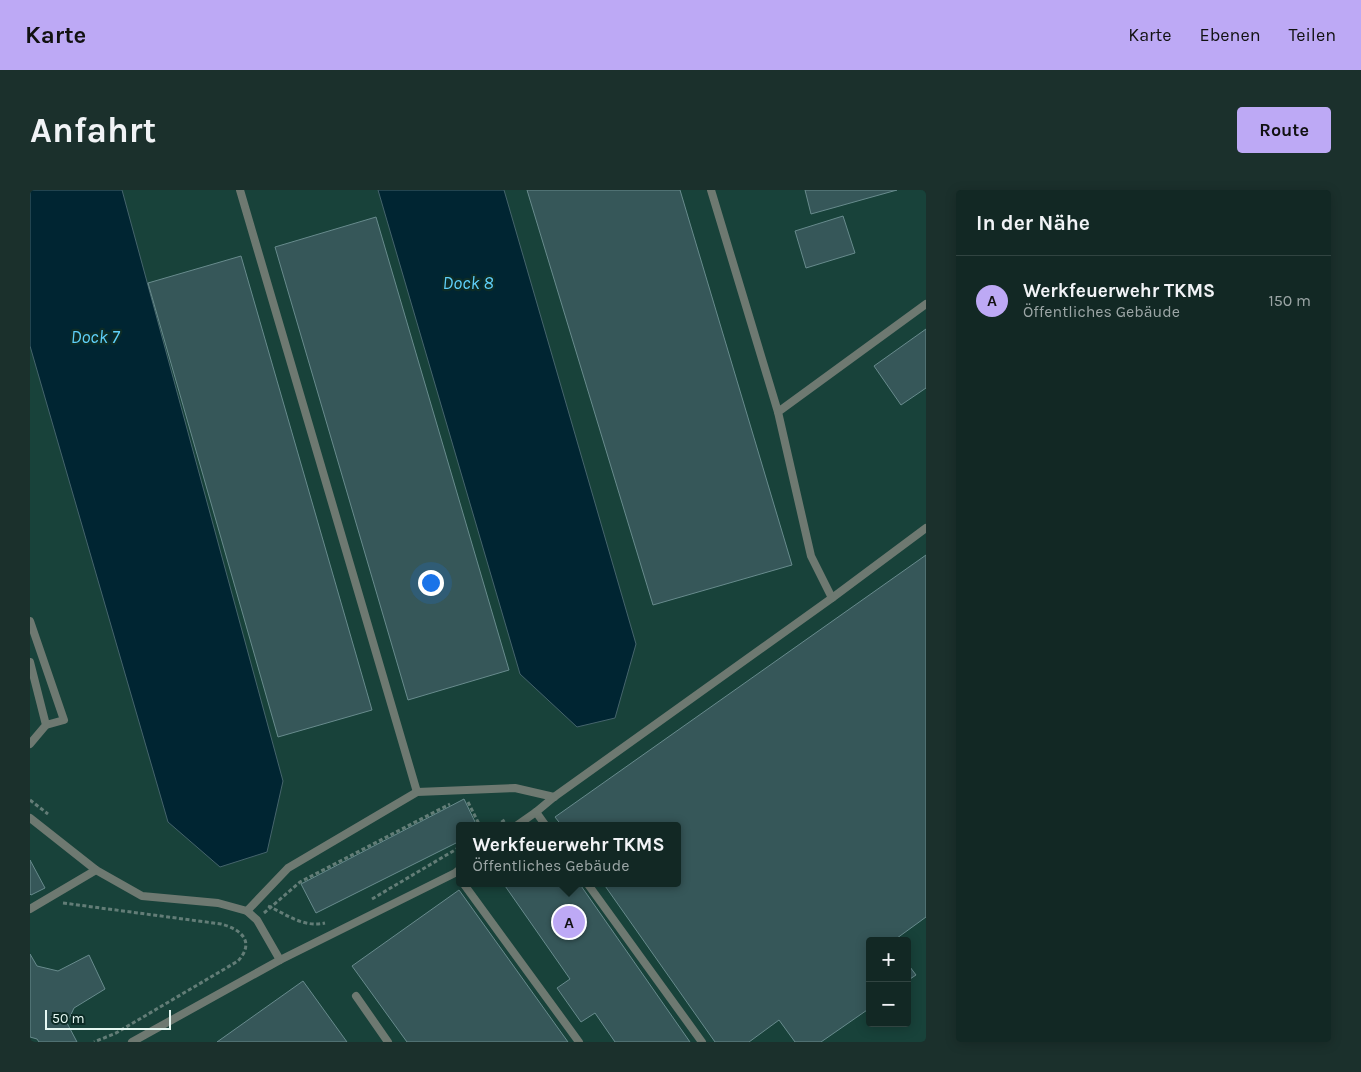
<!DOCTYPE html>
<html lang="de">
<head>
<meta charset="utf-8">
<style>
  :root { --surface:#122824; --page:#1b302c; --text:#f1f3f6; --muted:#9ca6a6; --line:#314441; --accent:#bda9f5 }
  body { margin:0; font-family:Karla,sans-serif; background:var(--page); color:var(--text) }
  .controls { position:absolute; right:15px; bottom:15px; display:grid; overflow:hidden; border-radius:5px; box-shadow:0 2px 12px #0003 }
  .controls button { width:45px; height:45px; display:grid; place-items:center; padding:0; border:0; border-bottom:1px solid var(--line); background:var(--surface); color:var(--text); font:25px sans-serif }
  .scale { position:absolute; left:15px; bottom:12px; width:126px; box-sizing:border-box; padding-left:5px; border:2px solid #e5f7f2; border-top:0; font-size:14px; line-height:18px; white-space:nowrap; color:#e5f7f2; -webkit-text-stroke:4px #0d2c26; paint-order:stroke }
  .you { position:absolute; left:400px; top:392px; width:18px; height:18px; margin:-12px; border:4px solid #fff; border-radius:50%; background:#1a73e8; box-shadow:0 0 0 8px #1a73e833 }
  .badge { display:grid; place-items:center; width:32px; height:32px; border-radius:50%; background:var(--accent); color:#111; font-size:16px; font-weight:700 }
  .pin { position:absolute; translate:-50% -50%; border:2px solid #fff; box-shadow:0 1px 5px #0006 }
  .popup { position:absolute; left:426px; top:632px; width:225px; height:65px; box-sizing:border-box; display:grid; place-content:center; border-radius:5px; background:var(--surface); filter:drop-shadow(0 1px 4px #0005); font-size:16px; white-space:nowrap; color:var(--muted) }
  .popup b { font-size:19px; color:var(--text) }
  .popup::after { content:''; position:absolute; left:50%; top:100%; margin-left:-10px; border:10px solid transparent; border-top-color:var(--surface) }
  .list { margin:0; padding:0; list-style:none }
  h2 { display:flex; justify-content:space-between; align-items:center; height:65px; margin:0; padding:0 20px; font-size:21px }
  h2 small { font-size:16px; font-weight:400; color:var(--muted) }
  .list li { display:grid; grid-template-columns:32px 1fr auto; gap:15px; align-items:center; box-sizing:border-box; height:90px; padding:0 20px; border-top:1px solid var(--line) }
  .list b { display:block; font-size:19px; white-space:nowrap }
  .list p { margin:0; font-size:16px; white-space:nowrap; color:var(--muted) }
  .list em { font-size:16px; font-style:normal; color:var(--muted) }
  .map { position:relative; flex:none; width:896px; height:852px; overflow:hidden; border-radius:5px }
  header { display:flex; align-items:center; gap:30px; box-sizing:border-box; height:70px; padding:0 25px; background:var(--accent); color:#111 }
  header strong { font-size:24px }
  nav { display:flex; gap:28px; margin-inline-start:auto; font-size:18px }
  .intro { display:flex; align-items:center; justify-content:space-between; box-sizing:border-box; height:120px; padding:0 30px }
  h1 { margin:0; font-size:35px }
  .button { padding:12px 22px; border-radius:5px; background:var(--accent); color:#111; font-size:18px; font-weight:700 }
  main { display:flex; gap:30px; padding:0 30px }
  aside { flex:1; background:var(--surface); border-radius:5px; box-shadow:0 2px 12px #0003 }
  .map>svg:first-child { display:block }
  .built { fill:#18423a; fill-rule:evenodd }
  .water { fill:#002532; stroke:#45646c }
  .building { fill:#365759; stroke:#688b8d }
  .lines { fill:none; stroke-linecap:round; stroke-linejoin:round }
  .path { stroke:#637d77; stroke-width:3; stroke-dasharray:4 2.5; stroke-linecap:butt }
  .service { stroke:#6e7971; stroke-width:8 }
  .labels { text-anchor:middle; stroke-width:4.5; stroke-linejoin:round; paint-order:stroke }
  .water-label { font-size:18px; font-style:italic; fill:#5fd0fa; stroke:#0d2c26 }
</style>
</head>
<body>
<header>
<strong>Karte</strong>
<nav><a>Karte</a><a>Ebenen</a><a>Teilen</a></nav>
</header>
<div class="intro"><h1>Anfahrt</h1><a class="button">Route</a></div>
<main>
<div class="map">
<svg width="896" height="852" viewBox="0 0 896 852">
  <rect width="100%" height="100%" fill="#183630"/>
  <path class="built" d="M0,0H896V852H0ZM430,636H648V693H430ZM840,751H877V833H840Z"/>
  <g class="water">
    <path d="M0,0H92L253,591L237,662L190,677L138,632L0,156Z"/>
    <path d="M348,0H474L606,454L585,528L547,537L490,484Z"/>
  </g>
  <g class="building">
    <path d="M497,0H650L762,375L623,415Z"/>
    <path d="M775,0H867L781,24Z"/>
    <path d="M813,26L825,63L776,78L765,41Z"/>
    <path d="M346,27L479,480L378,510L245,57Z"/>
    <path d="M211,66L342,520L248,547L118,93Z"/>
    <path d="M896,139V198L871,215L844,176Z"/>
    <path d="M896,365V727L863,751H840V818L791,852H765L749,830L719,852H685L573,693H648V636H532L525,627Z"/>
    <path d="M434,609L447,636H430V651L286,723L271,694Z"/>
    <path d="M0,670L15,698L1,705L0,704Z"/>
    <path d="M473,693H549L660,852H585L565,823L551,832L527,798L540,789Z"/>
    <path d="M429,700L538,852H377L322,776Z"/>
    <path d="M0,764L7,776L28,781L59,765L75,799L44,818L37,833L47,852H9L7,849L0,847Z"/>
    <path d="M877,773L886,785L877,791Z"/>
    <path d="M273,791L317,852H187Z"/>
  </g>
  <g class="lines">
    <g class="path">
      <path d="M0,610L18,624"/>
      <path d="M438,612L450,636"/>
      <path d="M466,636L476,629"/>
      <path d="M342,709L430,657"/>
      <path d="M33,713L191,734C210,739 226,751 208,771L86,843L64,852"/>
      <path d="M238,716C256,724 273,738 295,733"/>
      <path d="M234,723L270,692L420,614"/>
    </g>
    <g class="service">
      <path d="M210,0L387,602"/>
      <path d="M681,0L748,222"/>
      <path d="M802,408L781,366L748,222L896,114"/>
      <path d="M0,431L34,530L16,535"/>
      <path d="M0,472L16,535L0,554"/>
      <path d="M506,622L516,636"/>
      <path d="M0,628L66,680L112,706L188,713L217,721L227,730L250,770"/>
      <path d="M486,636L506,622L524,607L802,408L896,338"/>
      <path d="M433,693L549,852"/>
      <path d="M557,693L672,852"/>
      <path d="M0,719L66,680"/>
      <path d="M217,721L258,678L387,602L485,598L524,607"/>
      <path d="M326,806L358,852"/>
      <path d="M102,852L250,770L425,683L430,679"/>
    </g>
  </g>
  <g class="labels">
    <g class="water-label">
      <text x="438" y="99">Dock 8</text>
      <text x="65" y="153">Dock 7</text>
    </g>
  </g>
</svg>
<div class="controls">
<button>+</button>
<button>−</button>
</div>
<div class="scale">50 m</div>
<div class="you"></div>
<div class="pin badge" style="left:539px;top:732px">A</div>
<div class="popup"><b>Werkfeuerwehr TKMS</b>Öffentliches Gebäude</div>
</div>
<aside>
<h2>In der Nähe<small></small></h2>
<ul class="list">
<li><span class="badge">A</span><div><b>Werkfeuerwehr TKMS</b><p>Öffentliches Gebäude</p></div><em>150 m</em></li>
</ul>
</aside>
</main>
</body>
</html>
